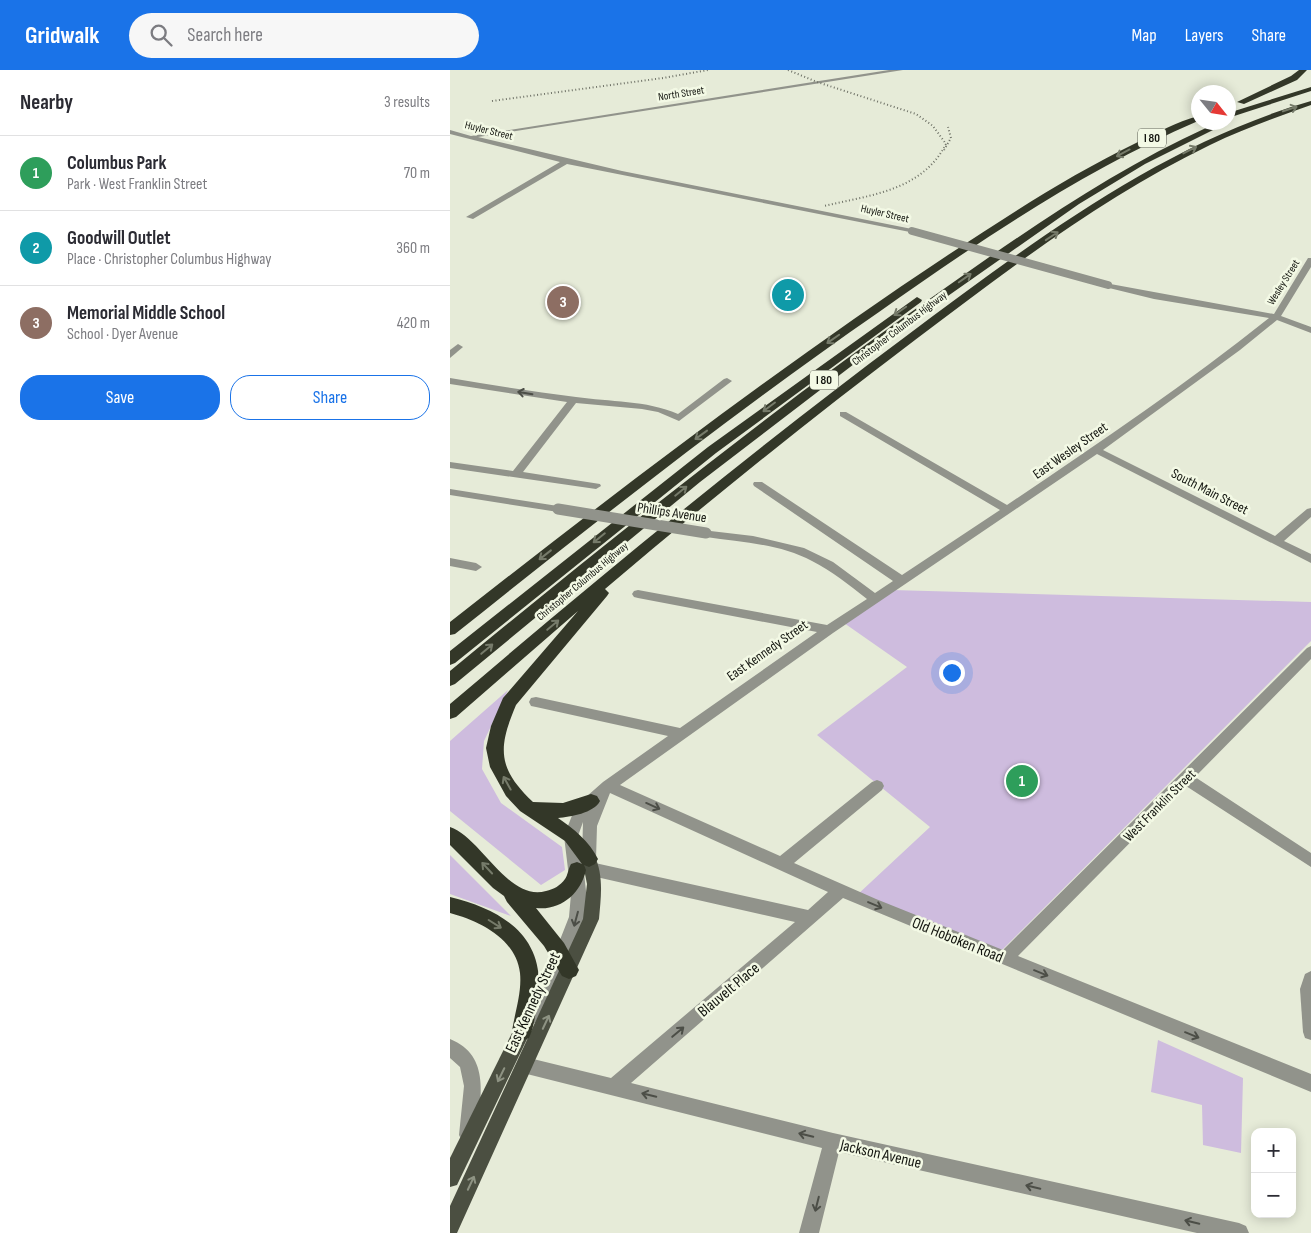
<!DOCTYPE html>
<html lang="en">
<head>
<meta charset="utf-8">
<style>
  :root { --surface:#fff; --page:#f7f7f7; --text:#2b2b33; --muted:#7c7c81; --line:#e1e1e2; --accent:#1a73e8 }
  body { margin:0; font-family:"Sofia Sans Condensed",sans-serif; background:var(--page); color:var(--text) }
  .controls { position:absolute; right:15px; bottom:15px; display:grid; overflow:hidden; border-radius:10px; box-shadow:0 2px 12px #0003 }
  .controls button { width:45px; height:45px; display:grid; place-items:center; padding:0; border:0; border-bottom:1px solid var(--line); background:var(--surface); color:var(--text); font:25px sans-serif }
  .compass { position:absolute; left:741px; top:15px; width:45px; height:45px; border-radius:50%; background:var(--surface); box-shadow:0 2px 12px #0003; rotate:120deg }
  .you { position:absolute; left:501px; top:602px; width:18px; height:18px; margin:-12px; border:4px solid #fff; border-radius:50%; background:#1a73e8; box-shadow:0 0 0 8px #1a73e833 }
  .badge { display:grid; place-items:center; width:32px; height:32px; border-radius:50%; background:var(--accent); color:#fff; font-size:16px; font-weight:700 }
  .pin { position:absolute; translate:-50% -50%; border:2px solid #fff; box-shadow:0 1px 5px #0006 }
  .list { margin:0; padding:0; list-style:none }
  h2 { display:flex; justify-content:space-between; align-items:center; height:65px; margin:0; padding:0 20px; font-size:21px }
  h2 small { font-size:16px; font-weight:400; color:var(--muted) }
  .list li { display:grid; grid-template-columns:32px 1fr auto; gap:15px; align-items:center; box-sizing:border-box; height:75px; padding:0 20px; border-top:1px solid var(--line) }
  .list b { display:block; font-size:19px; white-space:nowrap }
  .list p { margin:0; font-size:16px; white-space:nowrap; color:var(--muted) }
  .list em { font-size:16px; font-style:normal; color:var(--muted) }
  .actions { display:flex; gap:10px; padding:15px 20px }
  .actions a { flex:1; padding:11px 0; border:1px solid var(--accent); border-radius:20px; text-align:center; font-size:18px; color:var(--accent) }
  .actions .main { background:var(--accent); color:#fff }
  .icon { flex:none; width:28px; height:28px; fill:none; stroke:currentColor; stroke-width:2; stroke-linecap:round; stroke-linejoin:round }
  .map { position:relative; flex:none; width:861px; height:1163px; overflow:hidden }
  header { display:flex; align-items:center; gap:30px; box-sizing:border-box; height:70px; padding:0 25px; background:var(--accent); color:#fff }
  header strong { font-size:24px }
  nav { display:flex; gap:28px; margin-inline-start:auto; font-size:18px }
  .search { width:350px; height:45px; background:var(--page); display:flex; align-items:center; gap:12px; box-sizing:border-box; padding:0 18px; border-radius:28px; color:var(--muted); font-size:19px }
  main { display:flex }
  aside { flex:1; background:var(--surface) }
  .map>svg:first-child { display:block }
  .green { fill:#cebcde }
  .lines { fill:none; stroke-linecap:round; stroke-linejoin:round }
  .minor { fill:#91938b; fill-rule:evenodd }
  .major { fill:#4b4f41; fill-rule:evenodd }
  .highway { fill:#333728; fill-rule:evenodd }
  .rail { stroke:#6f7267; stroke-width:2; stroke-dasharray:1 2.5; stroke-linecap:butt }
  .minor-bridge-far1 { stroke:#91938b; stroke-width:8 }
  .minor-bridge { stroke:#91938b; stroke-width:11 }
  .oneway { stroke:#767b6a }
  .oneway2 { stroke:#4c4e47 }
  .oneway3 { stroke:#8e9383 }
  .labels { text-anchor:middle; stroke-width:5; stroke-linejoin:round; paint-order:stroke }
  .far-street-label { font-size:11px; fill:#13150f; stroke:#f3f9e5 }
  .shield { fill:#f3f9e5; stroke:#56594f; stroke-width:1 }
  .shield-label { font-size:12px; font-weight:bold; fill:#13150f }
  .street-label { font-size:14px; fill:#13150f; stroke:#f3f9e5 }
  .near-street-label { font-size:16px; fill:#13150f; stroke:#f3f9e5 }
</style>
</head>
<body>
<header>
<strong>Gridwalk</strong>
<div class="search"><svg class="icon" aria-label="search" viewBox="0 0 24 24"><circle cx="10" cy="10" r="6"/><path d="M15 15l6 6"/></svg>Search here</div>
<nav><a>Map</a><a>Layers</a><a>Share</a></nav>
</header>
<main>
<aside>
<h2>Nearby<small>3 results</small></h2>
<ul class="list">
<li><span class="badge" style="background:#2e9e5b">1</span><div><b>Columbus Park</b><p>Park · West Franklin Street</p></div><em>70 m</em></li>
<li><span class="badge" style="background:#0f9aa8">2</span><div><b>Goodwill Outlet</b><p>Place · Christopher Columbus Highway</p></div><em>360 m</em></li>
<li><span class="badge" style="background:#8d6e63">3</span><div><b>Memorial Middle School</b><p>School · Dyer Avenue</p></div><em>420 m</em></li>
</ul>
<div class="actions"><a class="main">Save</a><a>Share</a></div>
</aside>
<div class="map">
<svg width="861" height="1163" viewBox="0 0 861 1163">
  <rect width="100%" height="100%" fill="#e6ebd8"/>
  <g class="green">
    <path d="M442,520L861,532V571L546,886L406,826L480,757L367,665L457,597L394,553Z"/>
    <path d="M58,620L34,671L32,699L51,733L112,777L115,800L91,815L0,741V671Z"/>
    <path d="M0,785L61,846L0,824Z"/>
    <path d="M708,970L793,1008L791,1083L753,1075L752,1035L701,1022Z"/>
  </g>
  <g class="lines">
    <g class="minor">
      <path d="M439,0H453L28,67L172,101L462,159L466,161L465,163L117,94L23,149L16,147L110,92L0,64V60L21,66Z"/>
      <path d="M858,188H861V197L831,246L861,257V263L827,250L790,280L653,380L825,466L857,439L861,438V447L834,471L861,484V493L647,384L383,563L170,715L330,786L422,712L427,710L432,712L434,716L432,720L344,793L426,829L553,880L857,578L861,576V589L745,707L861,783V797L736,716L568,886L861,1004V1022L393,828L181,1013L383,1063L789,1153L796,1156L799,1163H747L389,1082L369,1163H349L372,1078L69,1002L66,996L69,990L75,987L161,1008L345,852L142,806L137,804L135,799L137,795L132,789C134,808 139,828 135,847C127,880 101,922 85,953L79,955L73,953L71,947L73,941L106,880L119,847L121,824L114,766L123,743L136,727L153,712L218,666L86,637L81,636L79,632L81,628L86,627L230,658L367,562L188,528L184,527L182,524L184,521L188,520L377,555L417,529C399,515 382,501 362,491C330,474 291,472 256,467L250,463L252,460L303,466L354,478L383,492L425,523L443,511L304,416L303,414L304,412H312L452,505L550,440L390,346V342H396L557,435C646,375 735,315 819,248L704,229L655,217V213L824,244ZM160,723L378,822L358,840L145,793L146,789L147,756ZM133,752L132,789L128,766Z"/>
      <path d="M8,274L13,277L0,288V280Z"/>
      <path d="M0,308C42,315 84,322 126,327C160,332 196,330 228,344L274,309L277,308L282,311L229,351L208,342L192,339L126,333L73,402L150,414L151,416L146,419L0,398V392L63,401L117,332L0,314Z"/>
      <path d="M0,419L108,436L113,439L108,442L0,425Z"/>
      <path d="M0,488L26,493L32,497L26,501L0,496Z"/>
      <path d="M861,901V970L855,968L853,962L850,919L855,904Z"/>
      <path d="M0,969C42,986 30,1029 27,1065L24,1071L18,1074L12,1071L9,1065L14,1016L10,997L0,988Z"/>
    </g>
    <g class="major">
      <path d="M139,783L144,784C154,806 151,826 149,849L7,1163H0V1136L133,849L137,814L132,789L134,784Z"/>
      <path d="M72,953L78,955L80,961L78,967L7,1115L0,1117V1088L66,955Z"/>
    </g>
    <g class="highway">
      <path d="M849,0H857L847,10L794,34L787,32L841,6Z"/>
      <path d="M861,17V21L778,48V43Z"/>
      <path d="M861,31V35C827,47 793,59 760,75C654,126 559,199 465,270C359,350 256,433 155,519L159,523L157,526L66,635C48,678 47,698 83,732L113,733L141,724L147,726L150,731C144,743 120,747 108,748C124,759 139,771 148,789L145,794L139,797L134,795L136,800C131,823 111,841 86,838L114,873L129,900L126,906L119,909L112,906L94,876L57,832L54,826L43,818L0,775V757C31,767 58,832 96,821C104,819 110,816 115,809C118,805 118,799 121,794L127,792L132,794L115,771L70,741L56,726L40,697L36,678L41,656L53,628L128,541L6,647L0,649V634C148,508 298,384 455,267C580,174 709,75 861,31Z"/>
      <path d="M748,46V51C634,100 531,170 429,242C283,343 144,453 5,564L0,565V552C162,425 326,299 498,185C559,145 620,105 686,73C706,63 727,52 748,46Z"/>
      <path d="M758,57L765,59L695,94L629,134L438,268L250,412L5,614L0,616V601C153,475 309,350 471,235C563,170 655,104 758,57Z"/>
      <path d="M467,227L472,230L471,232L266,383L5,593L0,595V581L258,377Z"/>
      <path d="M0,827C57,841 99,870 87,935C85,946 84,957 79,968L72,971L65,968L62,961C65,942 72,922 70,903C66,869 30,851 0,843Z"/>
    </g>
    <g class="rail">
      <path d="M338,0L367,12L466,44L483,56L496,74C472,121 420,125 374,136"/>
      <path d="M42,31L213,8L258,0"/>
      <path d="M494,80L501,68L498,57"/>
    </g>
    <path class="minor-bridge-far1" d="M462,161L658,215"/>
    <path class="minor-bridge" d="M108,439L256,463"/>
  </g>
  <defs><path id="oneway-shaft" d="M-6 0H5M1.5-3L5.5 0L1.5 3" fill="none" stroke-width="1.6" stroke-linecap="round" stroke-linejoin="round" transform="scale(1.25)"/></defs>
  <g class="oneway">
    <use href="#oneway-shaft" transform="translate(840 39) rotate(-18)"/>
    <use href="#oneway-shaft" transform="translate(740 80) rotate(-27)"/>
    <use href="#oneway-shaft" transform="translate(673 83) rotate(152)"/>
    <use href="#oneway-shaft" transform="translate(602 166) rotate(-34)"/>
    <use href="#oneway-shaft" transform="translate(515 208) rotate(-35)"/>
    <use href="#oneway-shaft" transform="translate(450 241) rotate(145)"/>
    <use href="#oneway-shaft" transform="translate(383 269) rotate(145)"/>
    <use href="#oneway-shaft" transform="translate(319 337) rotate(143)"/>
    <use href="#oneway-shaft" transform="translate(251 365) rotate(144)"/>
    <use href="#oneway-shaft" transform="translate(231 421) rotate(-39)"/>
    <use href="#oneway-shaft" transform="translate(149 468) rotate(141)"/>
    <use href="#oneway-shaft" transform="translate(95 485) rotate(142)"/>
    <use href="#oneway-shaft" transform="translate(103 555) rotate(-40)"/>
    <use href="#oneway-shaft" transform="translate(37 579) rotate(-40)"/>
    <use href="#oneway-shaft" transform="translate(57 713) rotate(-119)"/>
    <use href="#oneway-shaft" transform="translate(37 798) rotate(-133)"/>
    <use href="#oneway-shaft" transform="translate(45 854) rotate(32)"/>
  </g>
  <g class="oneway2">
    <use href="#oneway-shaft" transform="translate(75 323) rotate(-171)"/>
    <use href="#oneway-shaft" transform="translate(203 736) rotate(24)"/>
    <use href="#oneway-shaft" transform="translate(425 835) rotate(23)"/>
    <use href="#oneway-shaft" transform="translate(126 849) rotate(105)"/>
    <use href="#oneway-shaft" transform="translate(591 903) rotate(22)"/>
    <use href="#oneway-shaft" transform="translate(228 962) rotate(-40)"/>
    <use href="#oneway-shaft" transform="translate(742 965) rotate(22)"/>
    <use href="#oneway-shaft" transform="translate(199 1025) rotate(-166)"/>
    <use href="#oneway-shaft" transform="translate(356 1065) rotate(-166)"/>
    <use href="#oneway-shaft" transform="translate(583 1117) rotate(-167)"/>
    <use href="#oneway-shaft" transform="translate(367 1134) rotate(104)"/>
    <use href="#oneway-shaft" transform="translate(742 1152) rotate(-167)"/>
  </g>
  <g class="oneway3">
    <use href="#oneway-shaft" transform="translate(96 952) rotate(-65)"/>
    <use href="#oneway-shaft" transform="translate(51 1005) rotate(116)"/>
    <use href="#oneway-shaft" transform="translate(21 1113) rotate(-65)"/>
  </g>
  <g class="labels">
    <g class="far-street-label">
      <text transform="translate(231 23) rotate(-9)" y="4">North Street</text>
      <text transform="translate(39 60) rotate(14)" y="4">Huyler Street</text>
      <text transform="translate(435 143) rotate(13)" y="4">Huyler Street</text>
      <text transform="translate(833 212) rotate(-58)" y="4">Wesley Street</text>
      <text transform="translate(449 258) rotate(-37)" y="4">Christopher Columbus Highway</text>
      <text transform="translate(132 511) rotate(-40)" y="4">Christopher Columbus Highway</text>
    </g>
    <g class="shield">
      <rect x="688" y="58.5" width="28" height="19" rx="4"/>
      <rect x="360" y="300.5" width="28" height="19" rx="4"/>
    </g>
    <g class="shield-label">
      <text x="702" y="72">I 80</text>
      <text x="374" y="314">I 80</text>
    </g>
    <g class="street-label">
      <text transform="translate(620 380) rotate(-35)" y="5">East Wesley Street</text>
      <text transform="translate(760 421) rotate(27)" y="5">South Main Street</text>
      <text transform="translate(222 442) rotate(9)" y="5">Phillips Avenue</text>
      <text transform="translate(317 580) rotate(-35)" y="5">East Kennedy Street</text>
      <text transform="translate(709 735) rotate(-45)" y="5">West Franklin Street</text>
    </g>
    <g class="near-street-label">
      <text transform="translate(508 869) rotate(22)" y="6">Old Hoboken Road</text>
      <text transform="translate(278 919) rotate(-40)" y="6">Blauvelt Place</text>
      <text transform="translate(82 932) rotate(-65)" y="6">East Kennedy Street</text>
      <text transform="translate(431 1083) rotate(13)" y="6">Jackson Avenue</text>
    </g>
  </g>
</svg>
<div class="controls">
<button>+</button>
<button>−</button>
</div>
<svg class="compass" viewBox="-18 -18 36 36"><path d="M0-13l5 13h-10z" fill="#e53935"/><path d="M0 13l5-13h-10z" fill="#7c7c81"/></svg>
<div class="you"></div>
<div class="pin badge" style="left:572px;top:711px;background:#2e9e5b">1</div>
<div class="pin badge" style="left:338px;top:225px;background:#0f9aa8">2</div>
<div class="pin badge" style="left:113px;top:232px;background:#8d6e63">3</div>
</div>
</main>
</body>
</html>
